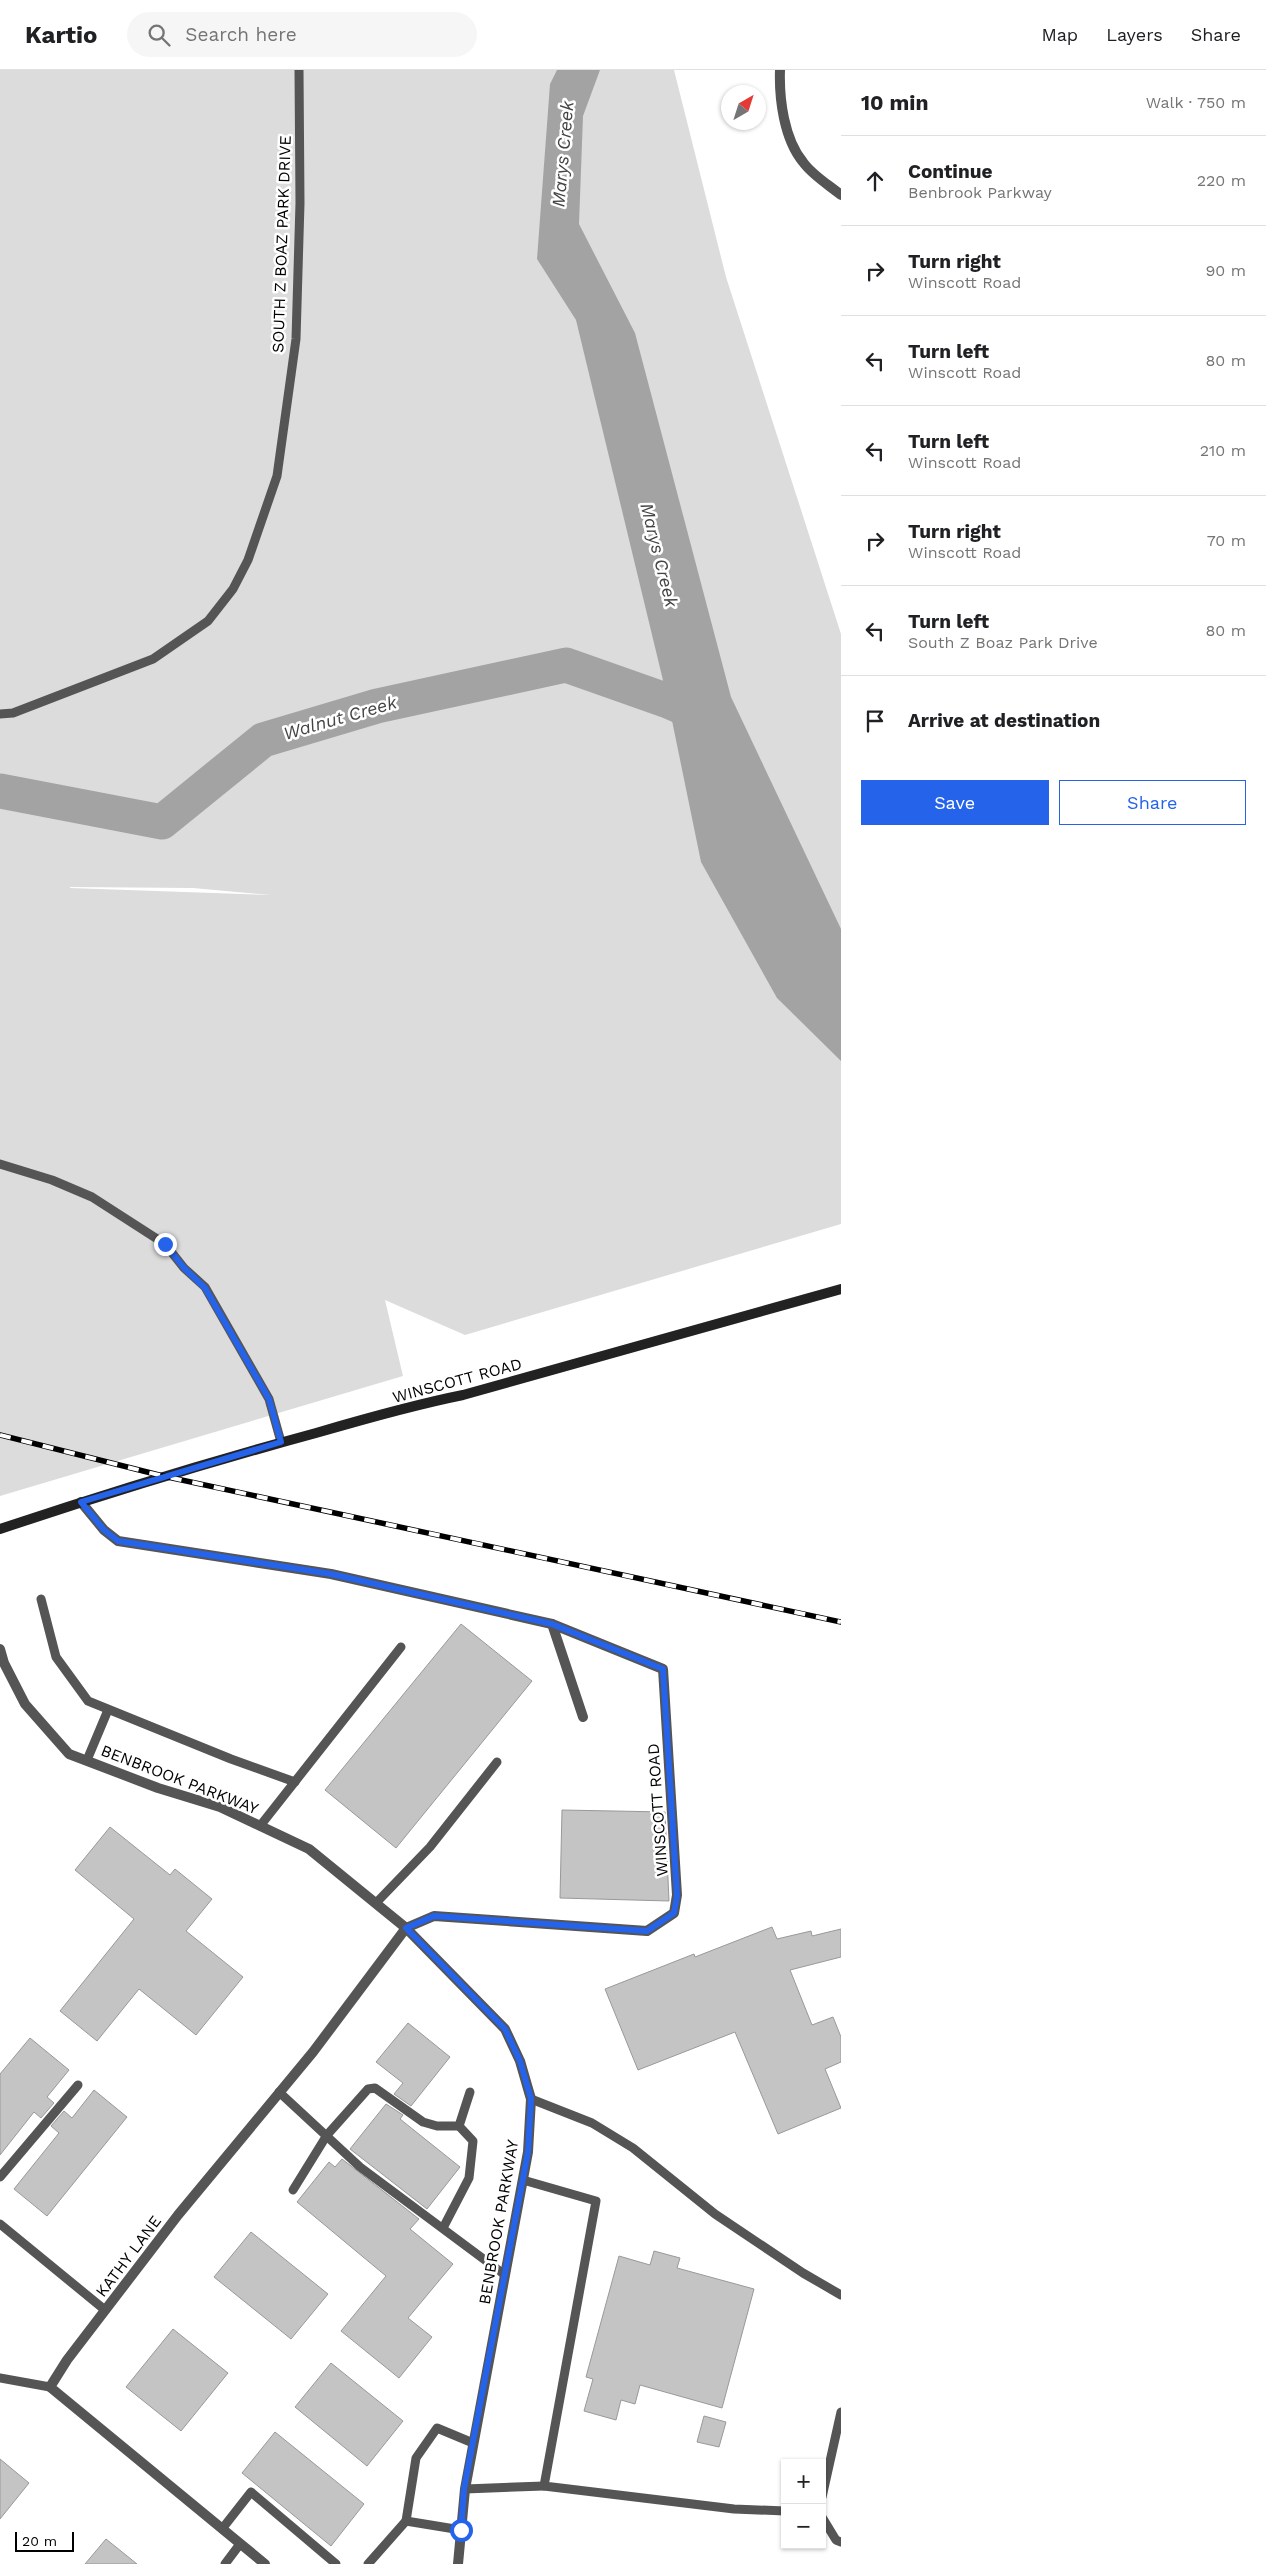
<!DOCTYPE html>
<html lang="en">
<head>
<meta charset="utf-8">
<style>
  :root { --surface:#fff; --page:#f6f6f6; --text:#202124; --muted:#757577; --line:#e0e0e0; --accent:#2563eb }
  body { margin:0; font-family:"Work Sans",sans-serif; background:var(--page); color:var(--text) }
  .controls { position:absolute; right:15px; bottom:15px; display:grid; overflow:hidden; border-radius:0px; box-shadow:0 1px 4px #0004 }
  .controls button { width:45px; height:45px; display:grid; place-items:center; padding:0; border:0; border-bottom:1px solid var(--line); background:var(--surface); color:var(--text); font:25px sans-serif }
  .compass { position:absolute; left:721px; top:15px; width:45px; height:45px; border-radius:50%; background:var(--surface); box-shadow:0 1px 4px #0004; rotate:39deg }
  .scale { position:absolute; left:15px; bottom:12px; width:59px; box-sizing:border-box; padding-left:5px; border:2px solid #000; border-top:0; font-size:14px; line-height:18px; white-space:nowrap; color:#000; -webkit-text-stroke:4px #fff; paint-order:stroke }
  .stop { position:absolute; width:15px; height:15px; margin:-11px; border:4px solid #2563eb; border-radius:50%; background:#fff }
  .stop.end { background:#2563eb; border-color:#fff; box-shadow:0 1px 5px #0008 }
  .list { margin:0; padding:0; list-style:none }
  h2 { display:flex; justify-content:space-between; align-items:center; height:65px; margin:0; padding:0 20px; font-size:21px }
  h2 small { font-size:16px; font-weight:400; color:var(--muted) }
  .list li { display:grid; grid-template-columns:32px 1fr auto; gap:15px; align-items:center; box-sizing:border-box; height:90px; padding:0 20px; border-top:1px solid var(--line) }
  .list b { display:block; font-size:19px; white-space:nowrap }
  .list p { margin:0; font-size:16px; white-space:nowrap; color:var(--muted) }
  .list em { font-size:16px; font-style:normal; color:var(--muted) }
  .actions { display:flex; gap:10px; padding:15px 20px }
  .actions a { flex:1; padding:11px 0; border:1px solid var(--accent); border-radius:0px; text-align:center; font-size:18px; color:var(--accent) }
  .actions .main { background:var(--accent); color:#fff }
  .icon { flex:none; width:28px; height:28px; fill:none; stroke:currentColor; stroke-width:2; stroke-linecap:round; stroke-linejoin:round }
  .map { position:relative; flex:none; width:841px; height:2494px; overflow:hidden }
  header { display:flex; align-items:center; gap:30px; box-sizing:border-box; height:70px; padding:0 25px; background:var(--surface); border-bottom:1px solid var(--line) }
  header strong { font-size:24px }
  nav { display:flex; gap:28px; margin-inline-start:auto; font-size:18px }
  .search { width:350px; height:45px; background:var(--page); display:flex; align-items:center; gap:12px; box-sizing:border-box; padding:0 18px; border-radius:28px; color:var(--muted); font-size:19px }
  main { display:flex }
  aside { flex:1; background:var(--surface) }
  .map>svg:first-child { display:block }
  .green { fill:#dcdcdc; fill-rule:evenodd }
  .water { fill:#a3a3a3 }
  .lines { fill:none; stroke-linecap:round; stroke-linejoin:round }
  .river { stroke:#a3a3a3; stroke-width:35 }
  .building { fill:#c4c4c4; stroke:#999 }
  .service { stroke:#555; stroke-width:9 }
  .minor { stroke:#555; stroke-width:10 }
  .tertiary { stroke:#555; stroke-width:10 }
  .secondary { stroke:#222; stroke-width:10 }
  .rail-casing { stroke:#000; stroke-width:5.5 }
  .rail { stroke:#fff; stroke-width:4; stroke-dasharray:11; stroke-linecap:butt }
  .route { stroke:#2563eb; stroke-width:6 }
  .labels { text-anchor:middle; stroke-width:5; stroke-linejoin:round; paint-order:stroke }
  .street-label { font-size:16px; fill:#000; stroke:#fff }
  .water-label { font-size:18px; font-style:italic; fill:#444; stroke:#fff }
</style>
</head>
<body>
<header>
<strong>Kartio</strong>
<div class="search"><svg class="icon" aria-label="search" viewBox="0 0 24 24"><circle cx="10" cy="10" r="6"/><path d="M15 15l6 6"/></svg>Search here</div>
<nav><a>Map</a><a>Layers</a><a>Share</a></nav>
</header>
<main>
<div class="map">
<svg width="841" height="2494" viewBox="0 0 841 2494">
  <rect width="100%" height="100%" fill="#fff"/>
  <path class="green" d="M0,0H674L726,207L841,564V1154L465,1265L385,1230L403,1306L0,1426ZM70,817L193,818L271,825L70,818Z"/>
  <path class="water" d="M557,0H600L583,46L579,154L635,263L731,627L841,859V991L777,928L701,792L668,631L576,250L537,189L550,14Z"/>
  <g class="lines">
    <path class="river" d="M0,721L162,752L263,670L377,636L566,595L668,631L700,645"/>
  </g>
  <g class="building">
    <path d="M461,1554L532,1611L396,1778L325,1720Z"/>
    <path d="M562,1740L665,1742L669,1831L560,1828Z"/>
    <path d="M110,1757L170,1805L175,1799L212,1829L186,1861L243,1907L196,1965L139,1919L97,1971L60,1941L134,1849L75,1800Z"/>
    <path d="M772,1857L777,1869L811,1861L812,1866L841,1859V1887L790,1900L812,1955L833,1947L841,1967V1992L825,1999L841,2038L778,2064L735,1962L638,2000L605,1919L694,1884L695,1887Z"/>
    <path d="M408,1953L450,1987L411,2036L394,2024L403,2013L376,1992Z"/>
    <path d="M30,1968L69,2000L47,2027L54,2033L41,2048L34,2042L0,2085V2004Z"/>
    <path d="M94,2020L127,2047L47,2146L14,2119L59,2063L51,2056L64,2041L72,2048Z"/>
    <path d="M386,2034L403,2045L400,2049L460,2097L427,2139L350,2079Z"/>
    <path d="M342,2089L419,2149L410,2159L453,2194L408,2248L432,2267L399,2308L341,2261L386,2206L297,2132L329,2092L335,2097Z"/>
    <path d="M251,2162L328,2224L291,2269L214,2207Z"/>
    <path d="M654,2181L680,2188L677,2198L754,2219L722,2338L640,2315L635,2334L621,2330L616,2350L584,2341L593,2309L586,2307L619,2186L650,2195Z"/>
    <path d="M173,2259L228,2303L181,2361L126,2317Z"/>
    <path d="M331,2293L403,2351L367,2396L295,2337Z"/>
    <path d="M704,2346L726,2352L719,2377L697,2372Z"/>
    <path d="M275,2362L364,2434L331,2476L242,2403Z"/>
    <path d="M0,2389L29,2413L0,2449Z"/>
    <path d="M106,2469L137,2494H85Z"/>
  </g>
  <g class="lines">
    <g class="service">
      <path d="M0,644L13,643L153,589L208,551L233,519L248,490L277,406L296,269L300,133L299,0"/>
      <path d="M0,1094L52,1110L92,1127L165,1174L184,1198L205,1217L269,1329L281,1372"/>
      <path d="M41,1529L56,1587L88,1631L231,1689L295,1712"/>
      <path d="M87,1690L108,1640"/>
      <path d="M260,1756L401,1577"/>
      <path d="M376,1833L430,1777L497,1692"/>
      <path d="M279,2022L360,2097L505,2205"/>
      <path d="M531,2029L592,2053L633,2078L715,2144L803,2203L841,2225"/>
      <path d="M0,2107L78,2015"/>
      <path d="M523,2110L596,2131L544,2416L734,2439L785,2441"/>
      <path d="M293,2120L327,2065L368,2019L375,2018L423,2052L437,2056H459L470,2022"/>
      <path d="M0,2154L105,2240"/>
      <path d="M443,2158L469,2108L473,2071L459,2056"/>
      <path d="M0,2308L50,2317"/>
      <path d="M465,2419L544,2416"/>
      <path d="M822,2427L841,2342"/>
      <path d="M822,2447L836,2470L841,2472"/>
      <path d="M406,2451L416,2388L437,2358L473,2373"/>
      <path d="M222,2459L251,2422L336,2494"/>
      <path d="M225,2494L240,2474"/>
      <path d="M368,2494L406,2451L461,2460"/>
    </g>
    <g class="minor">
      <path d="M81,1432L104,1460L118,1471L331,1504L552,1554L583,1647"/>
      <path d="M0,1579L4,1593L25,1634L69,1684L158,1718L220,1737L309,1779L406,1858L505,1959L520,1991L531,2029L528,2082L465,2419L458,2494"/>
      <path d="M265,2494L50,2317L67,2290L178,2145L313,1982L406,1858L434,1846L647,1861L674,1843L677,1825L663,1599L552,1554"/>
    </g>
    <path class="tertiary" d="M780,0C779,29 784,69 803,92C812,105 829,115 841,125"/>
    <path class="secondary" d="M0,1459C105,1424 209,1392 316,1363C364,1349 413,1335 463,1325L841,1219"/>
    <defs>
      <path id="rail" d="M0,1365L163,1406L841,1552"/>
    </defs>
    <use href="#rail" class="rail-casing"/>
    <use href="#rail" class="rail"/>
  </g>
  <g class="lines">
    <path class="route" d="M165,1174L184,1198L205,1218L269,1329L281,1372L81,1432L104,1460L118,1471L331,1504L552,1554L663,1599L677,1826L674,1843L647,1861L434,1846L406,1858L505,1959L520,1991L531,2029L528,2082L464,2419L461,2460"/>
  </g>
  <g class="labels">
    <g class="street-label">
      <text transform="translate(281 174) rotate(-88)" y="6">SOUTH Z BOAZ PARK DRIVE</text>
      <text transform="translate(457 1310) rotate(-15)" y="6">WINSCOTT ROAD</text>
      <text transform="translate(180 1709) rotate(21)" y="6">BENBROOK PARKWAY</text>
      <text transform="translate(657 1740) rotate(-94)" y="6">WINSCOTT ROAD</text>
      <text transform="translate(498 2152) rotate(-80)" y="6">BENBROOK PARKWAY</text>
      <text transform="translate(128 2186) rotate(-53)" y="6">KATHY LANE</text>
    </g>
    <g class="water-label">
      <text transform="translate(563 84) rotate(-85)" y="6">Marys Creek</text>
      <text transform="translate(659 485) rotate(76)" y="6">Marys Creek</text>
      <text transform="translate(340 648) rotate(-16)" y="6">Walnut Creek</text>
    </g>
  </g>
</svg>
<div class="controls">
<button>+</button>
<button>−</button>
</div>
<svg class="compass" viewBox="-18 -18 36 36"><path d="M0-13l5 13h-10z" fill="#e53935"/><path d="M0 13l5-13h-10z" fill="#757577"/></svg>
<div class="scale">20 m</div>
<div class="stop" style="left:461px;top:2460px"></div>
<div class="stop end" style="left:165px;top:1174px"></div>
</div>
<aside>
<h2>10 min<small>Walk · 750 m</small></h2>
<ul class="list">
<li><svg class="icon" aria-label="ahead" viewBox="0 0 24 24"><path d="M12 20V5M6 11l6-6 6 6"/></svg><div><b>Continue</b><p>Benbrook Parkway</p></div><em>220 m</em></li>
<li><svg class="icon" aria-label="right" viewBox="0 0 24 24"><path d="M7 20v-9h11M14 6l5 5-5 5"/></svg><div><b>Turn right</b><p>Winscott Road</p></div><em>90 m</em></li>
<li><svg class="icon" aria-label="left" viewBox="0 0 24 24"><path d="M17 20v-9H6M10 6l-5 5 5 5"/></svg><div><b>Turn left</b><p>Winscott Road</p></div><em>80 m</em></li>
<li><svg class="icon" aria-label="left" viewBox="0 0 24 24"><path d="M17 20v-9H6M10 6l-5 5 5 5"/></svg><div><b>Turn left</b><p>Winscott Road</p></div><em>210 m</em></li>
<li><svg class="icon" aria-label="right" viewBox="0 0 24 24"><path d="M7 20v-9h11M14 6l5 5-5 5"/></svg><div><b>Turn right</b><p>Winscott Road</p></div><em>70 m</em></li>
<li><svg class="icon" aria-label="left" viewBox="0 0 24 24"><path d="M17 20v-9H6M10 6l-5 5 5 5"/></svg><div><b>Turn left</b><p>South Z Boaz Park Drive</p></div><em>80 m</em></li>
<li><svg class="icon" aria-label="arrive" viewBox="0 0 24 24"><path d="M6 21V4h12l-3 4 3 4H6"/></svg><div><b>Arrive at destination</b></div></li>
</ul>
<div class="actions"><a class="main">Save</a><a>Share</a></div>
</aside>
</main>
</body>
</html>
